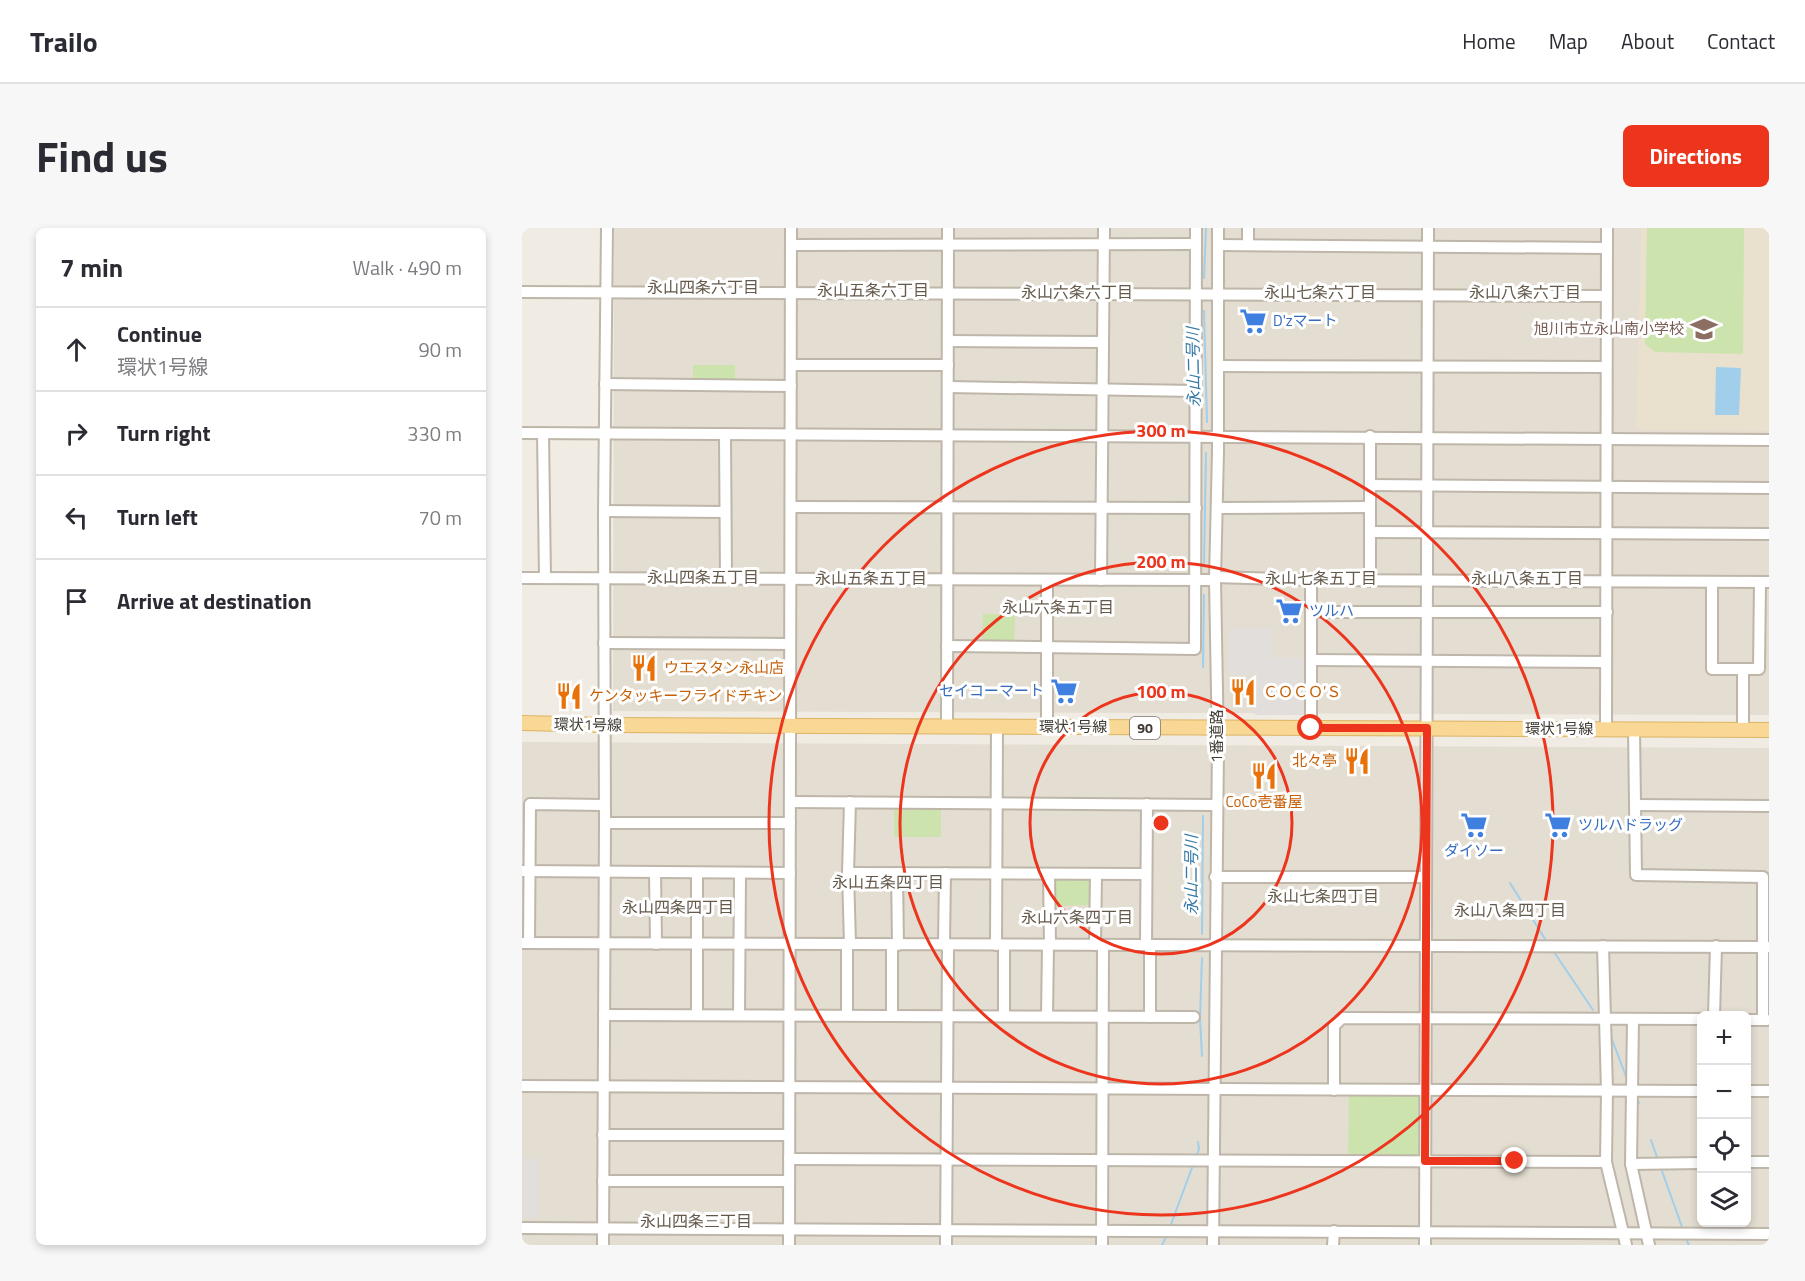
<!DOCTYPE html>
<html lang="en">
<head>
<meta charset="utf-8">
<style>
  :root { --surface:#fff; --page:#f7f7f7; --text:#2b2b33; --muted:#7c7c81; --line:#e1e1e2; --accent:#ed351d }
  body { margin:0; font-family:"Titillium Web","Noto Sans JP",sans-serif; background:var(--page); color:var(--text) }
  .controls { position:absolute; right:18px; bottom:18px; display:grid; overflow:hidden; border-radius:9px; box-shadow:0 3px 9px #0003 }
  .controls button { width:54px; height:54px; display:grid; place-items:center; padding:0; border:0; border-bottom:2px solid var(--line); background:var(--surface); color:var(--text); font:30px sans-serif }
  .stop { position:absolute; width:18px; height:18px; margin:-14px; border:4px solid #ed351d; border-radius:50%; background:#fff }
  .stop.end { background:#ed351d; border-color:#fff; box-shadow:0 2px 6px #0008 }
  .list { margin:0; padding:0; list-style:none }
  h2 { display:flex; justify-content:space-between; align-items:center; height:78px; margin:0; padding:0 24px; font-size:26px }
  h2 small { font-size:20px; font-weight:400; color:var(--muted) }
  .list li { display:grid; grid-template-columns:39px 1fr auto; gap:18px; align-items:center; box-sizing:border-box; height:84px; padding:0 24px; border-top:2px solid var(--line) }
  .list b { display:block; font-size:22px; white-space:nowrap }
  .list p { margin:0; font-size:20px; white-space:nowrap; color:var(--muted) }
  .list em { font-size:20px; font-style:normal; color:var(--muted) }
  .icon { flex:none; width:33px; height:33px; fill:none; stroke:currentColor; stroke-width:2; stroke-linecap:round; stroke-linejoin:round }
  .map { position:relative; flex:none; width:1247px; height:1017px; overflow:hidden; border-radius:9px }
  header { display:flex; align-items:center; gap:36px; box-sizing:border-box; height:84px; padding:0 30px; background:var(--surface); border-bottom:2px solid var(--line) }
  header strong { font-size:28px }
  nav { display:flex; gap:33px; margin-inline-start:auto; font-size:21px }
  .intro { display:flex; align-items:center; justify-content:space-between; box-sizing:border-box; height:144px; padding:0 36px }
  h1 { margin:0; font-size:42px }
  .button { padding:15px 27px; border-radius:9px; background:var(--accent); color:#fff; font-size:21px; font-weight:700 }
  main { display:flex; gap:36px; padding:0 36px }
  aside { flex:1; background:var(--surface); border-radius:9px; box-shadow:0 3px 9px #0003 }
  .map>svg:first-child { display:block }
  .residential { fill:#e4ddd1; fill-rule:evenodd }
  .education { fill:#e9e0cd }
  .green { fill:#cce3ad }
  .parking { fill:#e1dedb }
  .water { fill:#a1cfeb }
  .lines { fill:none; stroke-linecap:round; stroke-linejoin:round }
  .stream { stroke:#a1cfeb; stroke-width:2 }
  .minor-casing { stroke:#beb6a9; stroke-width:14 }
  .major-casing { stroke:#dcb465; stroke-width:16 }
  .minor { stroke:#fff; stroke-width:10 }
  .major { stroke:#f8d894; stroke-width:14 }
  .route { stroke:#ed351d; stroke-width:8 }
  .ring { fill:none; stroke:#ed351d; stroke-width:3 }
  .labels { text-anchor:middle; stroke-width:6; stroke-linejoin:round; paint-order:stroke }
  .shield { fill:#fff; stroke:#7a7670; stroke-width:1.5 }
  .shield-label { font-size:14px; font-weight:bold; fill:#413c33 }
  .shop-label { font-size:15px; fill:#366cbe; stroke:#fff; text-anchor:start }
  .education-label { font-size:15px; fill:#785e54; stroke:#fff; text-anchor:end }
  .food-label { font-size:15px; fill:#c56008; stroke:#fff; text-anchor:start }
  .street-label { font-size:15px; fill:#413c33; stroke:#fff }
  .neighbourhood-label { font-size:16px; fill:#64594b; stroke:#fff }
  .water-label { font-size:16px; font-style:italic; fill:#3479a6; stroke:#fff }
  .centre { fill:#ed351d; stroke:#fff; stroke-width:3 }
  .ring-label { font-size:18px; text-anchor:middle; font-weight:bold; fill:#ed351d; stroke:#fff; stroke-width:6; stroke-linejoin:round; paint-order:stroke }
</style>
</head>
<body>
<header>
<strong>Trailo</strong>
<nav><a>Home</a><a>Map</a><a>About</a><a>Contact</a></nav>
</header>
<div class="intro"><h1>Find us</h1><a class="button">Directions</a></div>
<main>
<aside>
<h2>7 min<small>Walk · 490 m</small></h2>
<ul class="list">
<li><svg class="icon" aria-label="ahead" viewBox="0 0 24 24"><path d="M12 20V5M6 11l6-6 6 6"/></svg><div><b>Continue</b><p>環状1号線</p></div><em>90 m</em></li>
<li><svg class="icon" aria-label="right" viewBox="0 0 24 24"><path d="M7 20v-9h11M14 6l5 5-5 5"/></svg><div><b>Turn right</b></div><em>330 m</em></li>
<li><svg class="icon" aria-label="left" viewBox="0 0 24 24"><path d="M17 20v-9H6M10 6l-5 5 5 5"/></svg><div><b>Turn left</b></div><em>70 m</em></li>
<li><svg class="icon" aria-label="arrive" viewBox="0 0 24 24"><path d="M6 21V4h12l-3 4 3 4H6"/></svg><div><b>Arrive at destination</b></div></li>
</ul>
</aside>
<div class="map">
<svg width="1247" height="1017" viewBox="0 0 1247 1017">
  <rect width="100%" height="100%" fill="#f0ece3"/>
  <g class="residential">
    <path d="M92,0H1247V487L91,483Z"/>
    <path d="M0,514L1247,520V1017H0ZM1180,788H1224V994H1180Z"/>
  </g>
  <path class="education" d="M1119,0H1247V203L1114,202Z"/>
  <g class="green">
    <path d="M1125,0H1222L1221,126L1133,124L1123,116Z"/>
    <path d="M171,137H213V152L171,151Z"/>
    <path d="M461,386H493L492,416L460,415Z"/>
    <rect x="372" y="574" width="47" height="35"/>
    <path d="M527,646H574L573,677L527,678Z"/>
    <path d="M827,862H904L903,933L826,932Z"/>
  </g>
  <g class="parking">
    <path d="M751,400L752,430H783L784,487H733L732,443H728V447H707V401Z"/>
    <path d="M0,930H16L17,990L0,991Z"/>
  </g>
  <path class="water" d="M1194,139L1219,140L1217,187H1193Z"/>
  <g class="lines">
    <g class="stream">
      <path d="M682,50L684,0"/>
      <path d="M682,83L685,194"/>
      <path d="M682,335L684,225"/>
      <path d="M681,439L682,367"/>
      <path d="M988,655L1023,711"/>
      <path d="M680,706L681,588"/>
      <path d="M1032,724L1071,782"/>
      <path d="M1089,809L1105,851"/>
      <path d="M680,828L678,791L680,730"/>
      <path d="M1114,870L1117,875"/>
      <path d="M1129,912L1136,932"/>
      <path d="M674,929L677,921L676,914"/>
      <path d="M1140,943L1160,999"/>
      <path d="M648,999L671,937"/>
      <path d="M1165,1013L1167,1017"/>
      <path d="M640,1017L645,1007"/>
    </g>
    <defs>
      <g id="minor">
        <path d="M726,16V0"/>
        <path d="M269,17L674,16"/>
        <path d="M696,17L1084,20"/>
        <path d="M0,64L1084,68"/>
        <path d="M426,113L581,114"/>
        <path d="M269,137H426"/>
        <path d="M696,138L1084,139"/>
        <path d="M83,156L269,158"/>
        <path d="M426,159L673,163"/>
        <path d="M0,205L1247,212"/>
        <path d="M21,205L23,350"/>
        <path d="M203,208L204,350"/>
        <path d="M848,208V353"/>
        <path d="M848,257L1247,260"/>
        <path d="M269,279L674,280"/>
        <path d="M695,280L848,279"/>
        <path d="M82,283L203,284"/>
        <path d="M848,304L1247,306"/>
        <path d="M693,349L789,352L1247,354"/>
        <path d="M0,350L693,352"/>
        <path d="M525,352V499"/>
        <path d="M579,352L582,0"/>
        <path d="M1190,354V441H1237L1238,354"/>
        <path d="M789,384H1085"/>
        <path d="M82,415L268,416"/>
        <path d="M425,418L673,421L674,0"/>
        <path d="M790,432L1084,434"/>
        <path d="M1221,441V502"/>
        <path d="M425,498L426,0"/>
        <path d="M789,500V352"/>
        <path d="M1084,501L1085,0"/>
        <path d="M1112,501L1114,647L1241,649V792"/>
        <path d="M268,574L694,577"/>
        <path d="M328,574L326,645L328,716"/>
        <path d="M1114,577L1247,578"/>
        <path d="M83,595H268"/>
        <path d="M0,643L268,645"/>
        <path d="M133,645L134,716"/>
        <path d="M326,645L624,646"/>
        <path d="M375,645L376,717"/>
        <path d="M527,646L528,717"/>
        <path d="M693,649H904"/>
        <path d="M0,715L1247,719"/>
        <path d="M7,715L8,576L82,577"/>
        <path d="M325,717V787"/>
        <path d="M422,717L423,645"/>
        <path d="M474,717L475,499"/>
        <path d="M573,717L574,646"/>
        <path d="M624,717L625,576"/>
        <path d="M1081,718L1085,862L1084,934L1104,1017"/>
        <path d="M82,787L672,789"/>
        <path d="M175,787V645"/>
        <path d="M217,787L218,645"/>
        <path d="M370,788V717"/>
        <path d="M482,788V717"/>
        <path d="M525,788L526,717"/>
        <path d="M1192,788L1194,718"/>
        <path d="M628,789V717"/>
        <path d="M1111,791L1109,936L1127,1017"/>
        <path d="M1224,792H1245"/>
        <path d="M0,858L1180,863"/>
        <path d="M812,862V798L820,790L1180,791"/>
        <path d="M1224,863H1247"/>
        <path d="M81,907H267"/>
        <path d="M267,931L1084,934"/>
        <path d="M1224,934H1247"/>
        <path d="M1109,936L1180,935"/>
        <path d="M81,953H267"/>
        <path d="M0,1000L1247,1006"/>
        <path d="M81,1017L83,595L82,283L85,0"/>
        <path d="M267,1017L269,0"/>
        <path d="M424,1017L426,717"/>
        <path d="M580,1017L581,717"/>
        <path d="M691,1017L696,519L693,352L696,223V0"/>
        <path d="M811,1017L812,1003"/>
        <path d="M903,1017L906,0"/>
      </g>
      <path id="major" d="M0,495L83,497L1247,502"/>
    </defs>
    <use href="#minor" class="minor-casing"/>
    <use href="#major" class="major-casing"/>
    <use href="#minor" class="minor"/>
    <use href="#major" class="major"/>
  </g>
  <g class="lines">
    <path class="route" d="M789,500H905L903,933H993"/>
  </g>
  <g class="ring">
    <circle cx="639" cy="595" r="131"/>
    <circle cx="639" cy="595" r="261"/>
    <circle cx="639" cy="595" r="392"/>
  </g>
  <defs>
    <symbol id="supermarket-bare" viewBox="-9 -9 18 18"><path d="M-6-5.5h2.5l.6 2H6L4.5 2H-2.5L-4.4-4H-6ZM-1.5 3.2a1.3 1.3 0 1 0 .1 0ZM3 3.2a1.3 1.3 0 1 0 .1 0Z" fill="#3f7fe0" stroke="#fff" stroke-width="2.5" paint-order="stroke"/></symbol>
    <symbol id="school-bare" viewBox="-9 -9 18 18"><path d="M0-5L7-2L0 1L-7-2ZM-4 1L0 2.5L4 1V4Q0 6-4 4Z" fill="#8d6e63" stroke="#fff" stroke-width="2.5" paint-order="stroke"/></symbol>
    <symbol id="restaurant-bare" viewBox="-9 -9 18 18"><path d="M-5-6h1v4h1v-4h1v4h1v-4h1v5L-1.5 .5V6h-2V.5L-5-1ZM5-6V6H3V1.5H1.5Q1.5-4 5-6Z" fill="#e8710a" stroke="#fff" stroke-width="2.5" paint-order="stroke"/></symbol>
  </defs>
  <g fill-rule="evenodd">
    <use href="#supermarket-bare" x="712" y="74" width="38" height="38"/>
    <use href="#school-bare" x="1163" y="82" width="38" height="38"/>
    <use href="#supermarket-bare" x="748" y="364" width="38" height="38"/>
    <use href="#restaurant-bare" x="103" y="421" width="38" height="38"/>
    <use href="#supermarket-bare" x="523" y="444" width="38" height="38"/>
    <use href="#restaurant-bare" x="702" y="445" width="38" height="38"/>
    <use href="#restaurant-bare" x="28" y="449" width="38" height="38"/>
    <use href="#restaurant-bare" x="816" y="514" width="38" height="38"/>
    <use href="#restaurant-bare" x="723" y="529" width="38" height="38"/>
    <use href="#supermarket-bare" x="933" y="578" width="38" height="38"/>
    <use href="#supermarket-bare" x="1017" y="578" width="38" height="38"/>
  </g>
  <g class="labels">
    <rect class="shield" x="608" y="489" width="30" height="22" rx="4.5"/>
    <g class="shield-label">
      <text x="623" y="505">90</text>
    </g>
    <g class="shop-label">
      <text x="751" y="98">D'zマート</text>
      <text x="787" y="388">ツルハ</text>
      <text x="522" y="468" text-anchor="end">セイコーマート</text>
      <text x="1056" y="602">ツルハドラッグ</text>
      <text x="952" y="628" text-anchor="middle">ダイソー</text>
    </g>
    <g class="education-label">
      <text x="1162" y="106">旭川市立永山南小学校</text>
    </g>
    <g class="food-label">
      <text x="142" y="445">ウエスタン永山店</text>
      <text x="741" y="469">ＣＯＣＯ’Ｓ</text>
      <text x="67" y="473">ケンタッキーフライドチキン</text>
      <text x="815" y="538" text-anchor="end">北々亭</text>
      <text x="742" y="579" text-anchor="middle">CoCo壱番屋</text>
    </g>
    <g class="street-label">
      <text transform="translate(66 497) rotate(1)" y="5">環状1号線</text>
      <text x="551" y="504">環状1号線</text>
      <text x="1037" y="506">環状1号線</text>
      <text transform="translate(695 508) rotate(-90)" y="5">1番道路</text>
    </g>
    <g class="neighbourhood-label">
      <text x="181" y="65">永山四条六丁目</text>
      <text x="351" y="68">永山五条六丁目</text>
      <text x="555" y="70">永山六条六丁目</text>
      <text x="798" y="70">永山七条六丁目</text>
      <text x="1003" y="70">永山八条六丁目</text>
      <text x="181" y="355">永山四条五丁目</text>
      <text x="349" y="356">永山五条五丁目</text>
      <text x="799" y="356">永山七条五丁目</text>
      <text x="1005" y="356">永山八条五丁目</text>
      <text x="536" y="385">永山六条五丁目</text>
      <text x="366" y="660">永山五条四丁目</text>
      <text x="801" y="674">永山七条四丁目</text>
      <text x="156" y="685">永山四条四丁目</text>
      <text x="988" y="688">永山八条四丁目</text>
      <text x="555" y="695">永山六条四丁目</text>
      <text x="174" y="999">永山四条三丁目</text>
    </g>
    <g class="water-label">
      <text transform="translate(671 139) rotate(-91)" y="6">永山二号川</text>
      <text transform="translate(669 647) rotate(-90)" y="6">永山二号川</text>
    </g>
  </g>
  <circle cx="639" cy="595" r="9" class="centre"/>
  <g class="ring-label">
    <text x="639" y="209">300 m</text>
    <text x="639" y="340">200 m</text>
    <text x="639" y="470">100 m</text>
  </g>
</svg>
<div class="controls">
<button>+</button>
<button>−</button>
<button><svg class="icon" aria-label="locate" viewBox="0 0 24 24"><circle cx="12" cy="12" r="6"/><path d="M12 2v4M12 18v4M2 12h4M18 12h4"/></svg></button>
<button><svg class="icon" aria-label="layers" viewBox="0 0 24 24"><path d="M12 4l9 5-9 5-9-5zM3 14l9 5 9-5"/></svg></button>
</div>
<div class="stop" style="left:789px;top:500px"></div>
<div class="stop end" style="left:993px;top:933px"></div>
</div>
</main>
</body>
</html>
